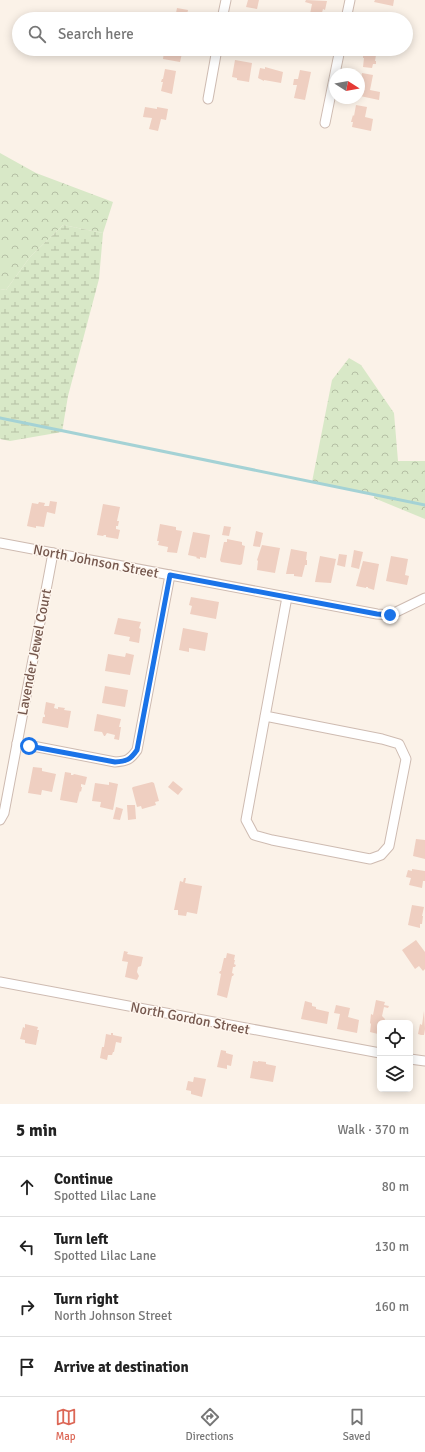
<!DOCTYPE html>
<html lang="en">
<head>
<meta charset="utf-8">
<style>
  :root { --surface:#fff; --page:#f2f2f2; --text:#222; --muted:#767676; --line:#e0e0e0; --accent:#dc6756 }
  body { margin:0; font-family:Signika,sans-serif; background:var(--page); color:var(--text) }
  .controls { position:absolute; right:12px; bottom:12px; display:grid; overflow:hidden; border-radius:6px; box-shadow:0 2px 10px #0003 }
  .controls button { width:36px; height:36px; display:grid; place-items:center; padding:0; border:0; border-bottom:1px solid var(--line); background:var(--surface); color:var(--text); font:20px sans-serif }
  .compass { position:absolute; left:329px; top:68px; width:36px; height:36px; border-radius:50%; background:var(--surface); box-shadow:0 2px 10px #0003; rotate:101deg }
  .stop { position:absolute; width:12px; height:12px; margin:-9px; border:3px solid #1a73e8; border-radius:50%; background:#fff }
  .stop.end { background:#1a73e8; border-color:#fff; box-shadow:0 1px 4px #0008 }
  .list { margin:0; padding:0; list-style:none }
  h2 { display:flex; justify-content:space-between; align-items:center; height:52px; margin:0; padding:0 16px; font-size:17px }
  h2 small { font-size:13px; font-weight:400; color:var(--muted) }
  .list li { display:grid; grid-template-columns:26px 1fr auto; gap:12px; align-items:center; box-sizing:border-box; height:60px; padding:0 16px; border-top:1px solid var(--line) }
  .list b { display:block; font-size:15px; white-space:nowrap }
  .list p { margin:0; font-size:13px; white-space:nowrap; color:var(--muted) }
  .list em { font-size:13px; font-style:normal; color:var(--muted) }
  .icon { flex:none; width:22px; height:22px; fill:none; stroke:currentColor; stroke-width:2; stroke-linecap:round; stroke-linejoin:round }
  .map { position:relative; flex:none; width:425px; height:1104px; overflow:hidden }
  .search { position:absolute; background:var(--surface); box-shadow:0 2px 10px #0003; left:12px; right:12px; top:12px; height:44px; display:flex; align-items:center; gap:10px; box-sizing:border-box; padding:0 14px; border-radius:22px; color:var(--muted); font-size:15px }
  .sheet { height:292px; background:var(--surface) }
  nav { display:flex; justify-content:space-around; align-items:center; box-sizing:border-box; height:56px; border-top:1px solid var(--line); background:var(--surface); font-size:11px; color:var(--muted) }
  nav a { display:grid; justify-items:center; gap:2px }
  nav .on { color:var(--accent) }
  .map>svg:first-child { display:block }
  .forest { fill:url(#forest-crowns) }
  .wetland { fill:url(#wetland-marsh) }
  .lines { fill:none; stroke-linecap:round; stroke-linejoin:round }
  .stream { stroke:#a4d2d5; stroke-width:3 }
  .building { fill:#efcfc1 }
  .minor-casing { stroke:#cebbb1; stroke-width:11 }
  .minor { stroke:#fff; stroke-width:9 }
  .route { stroke:#1a73e8; stroke-width:5 }
  .labels { text-anchor:middle; stroke-width:3; stroke-linejoin:round; paint-order:stroke }
  .street-label { font-size:14px; fill:#74574d; stroke:#fef6ee }
</style>
</head>
<body>
<div class="map">
<svg width="425" height="1104" viewBox="0 0 425 1104">
  <defs>
    <pattern id="forest-crowns" width="20" height="18" patternUnits="userSpaceOnUse"><rect width="20" height="18" fill="#d8e8c7"/><path d="M2 6a3 3 0 1 1 6 0M12 15a3 3 0 1 1 6 0" fill="none" stroke="#b4bfa4"/></pattern>
    <pattern id="wetland-marsh" width="20" height="14" patternUnits="userSpaceOnUse"><rect width="20" height="14" fill="#d8e8c7"/><path d="M1 5h8M5 5V1M11 12h8M15 12V8" fill="none" stroke="#b4bfa4"/></pattern>
  </defs>
  <rect width="100%" height="100%" fill="#fbf2e8"/>
  <g class="forest">
    <path d="M0,153L36,173L113,202L103,233L63,225L30,257L6,290L0,289Z"/>
    <path d="M349,358L361,365L394,413L398,461H425V519L374,498V494L312,482L332,380Z"/>
  </g>
  <path class="wetland" d="M63,225L103,233L99,279L68,396L62,432L10,441L0,439V289L6,290L30,257Z"/>
  <g class="lines">
    <path class="stream" d="M0,418L425,505"/>
  </g>
  <g class="building">
    <path d="M248,0H259L257,9L246,7Z"/>
    <path d="M306,0L327,1L325,10L323,9L321,16L310,14L312,4L305,2Z"/>
    <path d="M375,0H394L393,6L374,2Z"/>
    <path d="M177,8L188,10L186,19H169L170,17L175,18Z"/>
    <path d="M382,13L394,15L393,19H381Z"/>
    <path d="M169,49H183L180,62L163,59L164,51H169Z"/>
    <path d="M366,49H377L375,61H376V64H373L372,68L363,67L364,58H363V54L365,55Z"/>
    <path d="M235,60L252,63L249,82L237,80V78L232,77Z"/>
    <path d="M265,67L283,72L281,83L264,80V81L258,78L260,68L265,69Z"/>
    <path d="M165,69L176,71L172,94L161,91L163,82H161L162,79H163Z"/>
    <path d="M300,70L311,72L305,100L294,98L297,85H293L294,79H298Z"/>
    <path d="M362,73L373,75L370,90L380,92L379,100L360,96L361,91H359V89Z"/>
    <path d="M356,105L367,107L365,117L373,119L371,131L352,127L353,122H351L353,115L354,116Z"/>
    <path d="M145,107L157,109V107L168,109L166,120L161,119L158,131L149,129L152,118L143,117Z"/>
    <path d="M50,501L57,502L55,514L47,512L44,527L36,526V528L27,526L32,503L38,504L39,502L45,503L44,506H49Z"/>
    <path d="M103,504L120,507L117,521H119L118,526H116V529L120,530L118,539L106,537V535H104L103,536L97,535Z"/>
    <path d="M160,524L176,527V530L182,531L177,553L167,552L168,547L158,545L159,541H157Z"/>
    <path d="M224,526L231,527L229,536L222,535Z"/>
    <path d="M256,531L263,533L260,547L253,546Z"/>
    <path d="M193,532L210,535L206,558L200,557V559L196,558L197,557L188,555Z"/>
    <path d="M227,539L242,542V545L245,546L242,564L240,565L221,562L220,560L224,542H227Z"/>
    <path d="M262,545L280,548L275,573L257,570L258,561L257,560Z"/>
    <path d="M291,549L307,552L306,560H307V565H305L302,577L294,576V574H286Z"/>
    <path d="M354,550L363,552L359,569L351,567Z"/>
    <path d="M339,554L347,555L345,567L337,565Z"/>
    <path d="M320,556L336,559L331,583L315,582Z"/>
    <path d="M391,556L408,559L405,575L409,576L407,585L386,581Z"/>
    <path d="M363,561L379,564L374,590L368,588V587H366V588L356,586Z"/>
    <path d="M191,597L219,602L216,619L190,614L192,606L189,605Z"/>
    <path d="M118,618L141,622L139,628L141,629L139,643L129,641L130,637L114,634Z"/>
    <path d="M183,628L208,633L205,651L189,648V652L179,650Z"/>
    <path d="M126,653L134,655L130,675L105,671L108,654L125,657Z"/>
    <path d="M105,686L128,690L125,707L102,703Z"/>
    <path d="M46,702L55,704L54,708L58,709V707L65,708L64,710L71,711L68,728L42,723L43,717H45V715L44,714Z"/>
    <path d="M97,714L121,719L119,727H121L119,740L114,739L115,735L107,733L105,736H104L102,732L94,731Z"/>
    <path d="M33,767L42,768V771L56,774L52,792L42,790L41,795L28,793Z"/>
    <path d="M65,772L71,773V775H73L74,774L87,777L85,785L81,784V787H82L81,792L80,791L77,803L60,800Z"/>
    <path d="M173,781L183,789L178,795L168,787Z"/>
    <path d="M109,782L118,784L113,810L100,807L101,802L92,801L95,783L109,785Z"/>
    <path d="M152,782L154,783L159,801L155,802L156,805L142,809L141,806L137,807L132,788L133,787Z"/>
    <path d="M127,805H135L136,819L128,820Z"/>
    <path d="M116,807L123,809L120,820L113,819Z"/>
    <path d="M416,839L425,840V859L413,856Z"/>
    <path d="M412,869L425,871V881H423L422,888L409,885L411,878L406,877L408,870L412,871Z"/>
    <path d="M184,878H186L185,883L202,886L197,914L187,912L186,916L178,915V910H174L180,881L183,882Z"/>
    <path d="M412,905L424,907L422,916H423L422,924H420V928L408,925Z"/>
    <path d="M416,940L425,952V969L423,971L419,966L415,969L402,950Z"/>
    <path d="M124,951L128,952L127,954L143,957L141,966L138,967L137,972L139,976L137,980L125,977L128,962L122,961Z"/>
    <path d="M227,953L235,955L234,960H235L234,964L236,965L235,967H233L232,973L234,974L233,976H232L227,998L217,995L221,974L219,973L220,971H221L224,958H226Z"/>
    <path d="M376,1000L385,1002L384,1005L389,1006L388,1008L384,1007L382,1016L385,1019L384,1022L380,1023L378,1034L370,1032L371,1024L370,1023L371,1014L373,1015Z"/>
    <path d="M305,1001L312,1003V1006L316,1007V1009L329,1012L327,1024L301,1019Z"/>
    <path d="M336,1005L350,1008L348,1017L359,1020L357,1033L337,1029L340,1014L334,1013Z"/>
    <path d="M424,1011L425,1029L424,1035H421L418,1034L420,1024L422,1025Z"/>
    <path d="M25,1024L38,1027L37,1030H39L36,1045L25,1043V1040L20,1039L23,1027L25,1028Z"/>
    <path d="M111,1033H113V1035L122,1037L121,1043L116,1042L114,1052H113L112,1055H108L107,1060L100,1058L102,1047H104L106,1034L111,1035Z"/>
    <path d="M221,1050L226,1051V1053L233,1055L231,1066L227,1065V1069L217,1067Z"/>
    <path d="M253,1061L258,1062V1061L266,1062V1064L276,1066L273,1082L250,1078Z"/>
    <path d="M194,1077L206,1079L202,1097L191,1094V1091L186,1090L188,1081L193,1082Z"/>
  </g>
  <g class="lines">
    <defs>
      <g id="minor">
        <path d="M222,19L226,0"/>
        <path d="M346,19L350,0"/>
        <path d="M208,99L217,49"/>
        <path d="M325,123L340,49"/>
        <path d="M0,543L377,614L390,615L425,598"/>
        <path d="M265,716L382,739L399,744L406,759L389,846L381,855L370,859L272,840L254,835L246,820L287,597"/>
        <path d="M17,743L115,762C127,761 130,760 137,750L170,575"/>
        <path d="M0,820L4,813L53,553"/>
        <path d="M0,982L380,1053"/>
        <path d="M410,1059L425,1061"/>
      </g>
    </defs>
    <use href="#minor" class="minor-casing"/>
    <use href="#minor" class="minor"/>
  </g>
  <g class="lines">
    <path class="route" d="M29,746L115,762C127,761 130,760 137,750L170,575L377,614L390,615"/>
  </g>
  <g class="labels">
    <g class="street-label">
      <text transform="translate(96 561) rotate(11)" y="5">North Johnson Street</text>
      <text transform="translate(34 652) rotate(-79)" y="5">Lavender Jewel Court</text>
      <text transform="translate(190 1018) rotate(11)" y="5">North Gordon Street</text>
    </g>
  </g>
</svg>
<div class="controls">
<button><svg class="icon" aria-label="locate" viewBox="0 0 24 24"><circle cx="12" cy="12" r="6"/><path d="M12 2v4M12 18v4M2 12h4M18 12h4"/></svg></button>
<button><svg class="icon" aria-label="layers" viewBox="0 0 24 24"><path d="M12 4l9 5-9 5-9-5zM3 14l9 5 9-5"/></svg></button>
</div>
<svg class="compass" viewBox="-18 -18 36 36"><path d="M0-13l5 13h-10z" fill="#e53935"/><path d="M0 13l5-13h-10z" fill="#767676"/></svg>
<div class="stop" style="left:29px;top:746px"></div>
<div class="stop end" style="left:390px;top:615px"></div>
<div class="search"><svg class="icon" aria-label="search" viewBox="0 0 24 24"><circle cx="10" cy="10" r="6"/><path d="M15 15l6 6"/></svg>Search here</div>
</div>
<section class="sheet">
<h2>5 min<small>Walk · 370 m</small></h2>
<ul class="list">
<li><svg class="icon" aria-label="ahead" viewBox="0 0 24 24"><path d="M12 20V5M6 11l6-6 6 6"/></svg><div><b>Continue</b><p>Spotted Lilac Lane</p></div><em>80 m</em></li>
<li><svg class="icon" aria-label="left" viewBox="0 0 24 24"><path d="M17 20v-9H6M10 6l-5 5 5 5"/></svg><div><b>Turn left</b><p>Spotted Lilac Lane</p></div><em>130 m</em></li>
<li><svg class="icon" aria-label="right" viewBox="0 0 24 24"><path d="M7 20v-9h11M14 6l5 5-5 5"/></svg><div><b>Turn right</b><p>North Johnson Street</p></div><em>160 m</em></li>
<li><svg class="icon" aria-label="arrive" viewBox="0 0 24 24"><path d="M6 21V4h12l-3 4 3 4H6"/></svg><div><b>Arrive at destination</b></div></li>
</ul>
</section>
<nav>
<a class="on"><svg class="icon" aria-label="map" viewBox="0 0 24 24"><path d="M3 6l6-2 6 2 6-2v14l-6 2-6-2-6 2zM9 4v14M15 6v14"/></svg>Map</a>
<a><svg class="icon" aria-label="directions" viewBox="0 0 24 24"><path d="M12 3l9 9-9 9-9-9zM9 14v-3h6M13 9l2 2-2 2"/></svg>Directions</a>
<a><svg class="icon" aria-label="saved" viewBox="0 0 24 24"><path d="M7 4h10v16l-5-4-5 4z"/></svg>Saved</a>
</nav>
</body>
</html>
